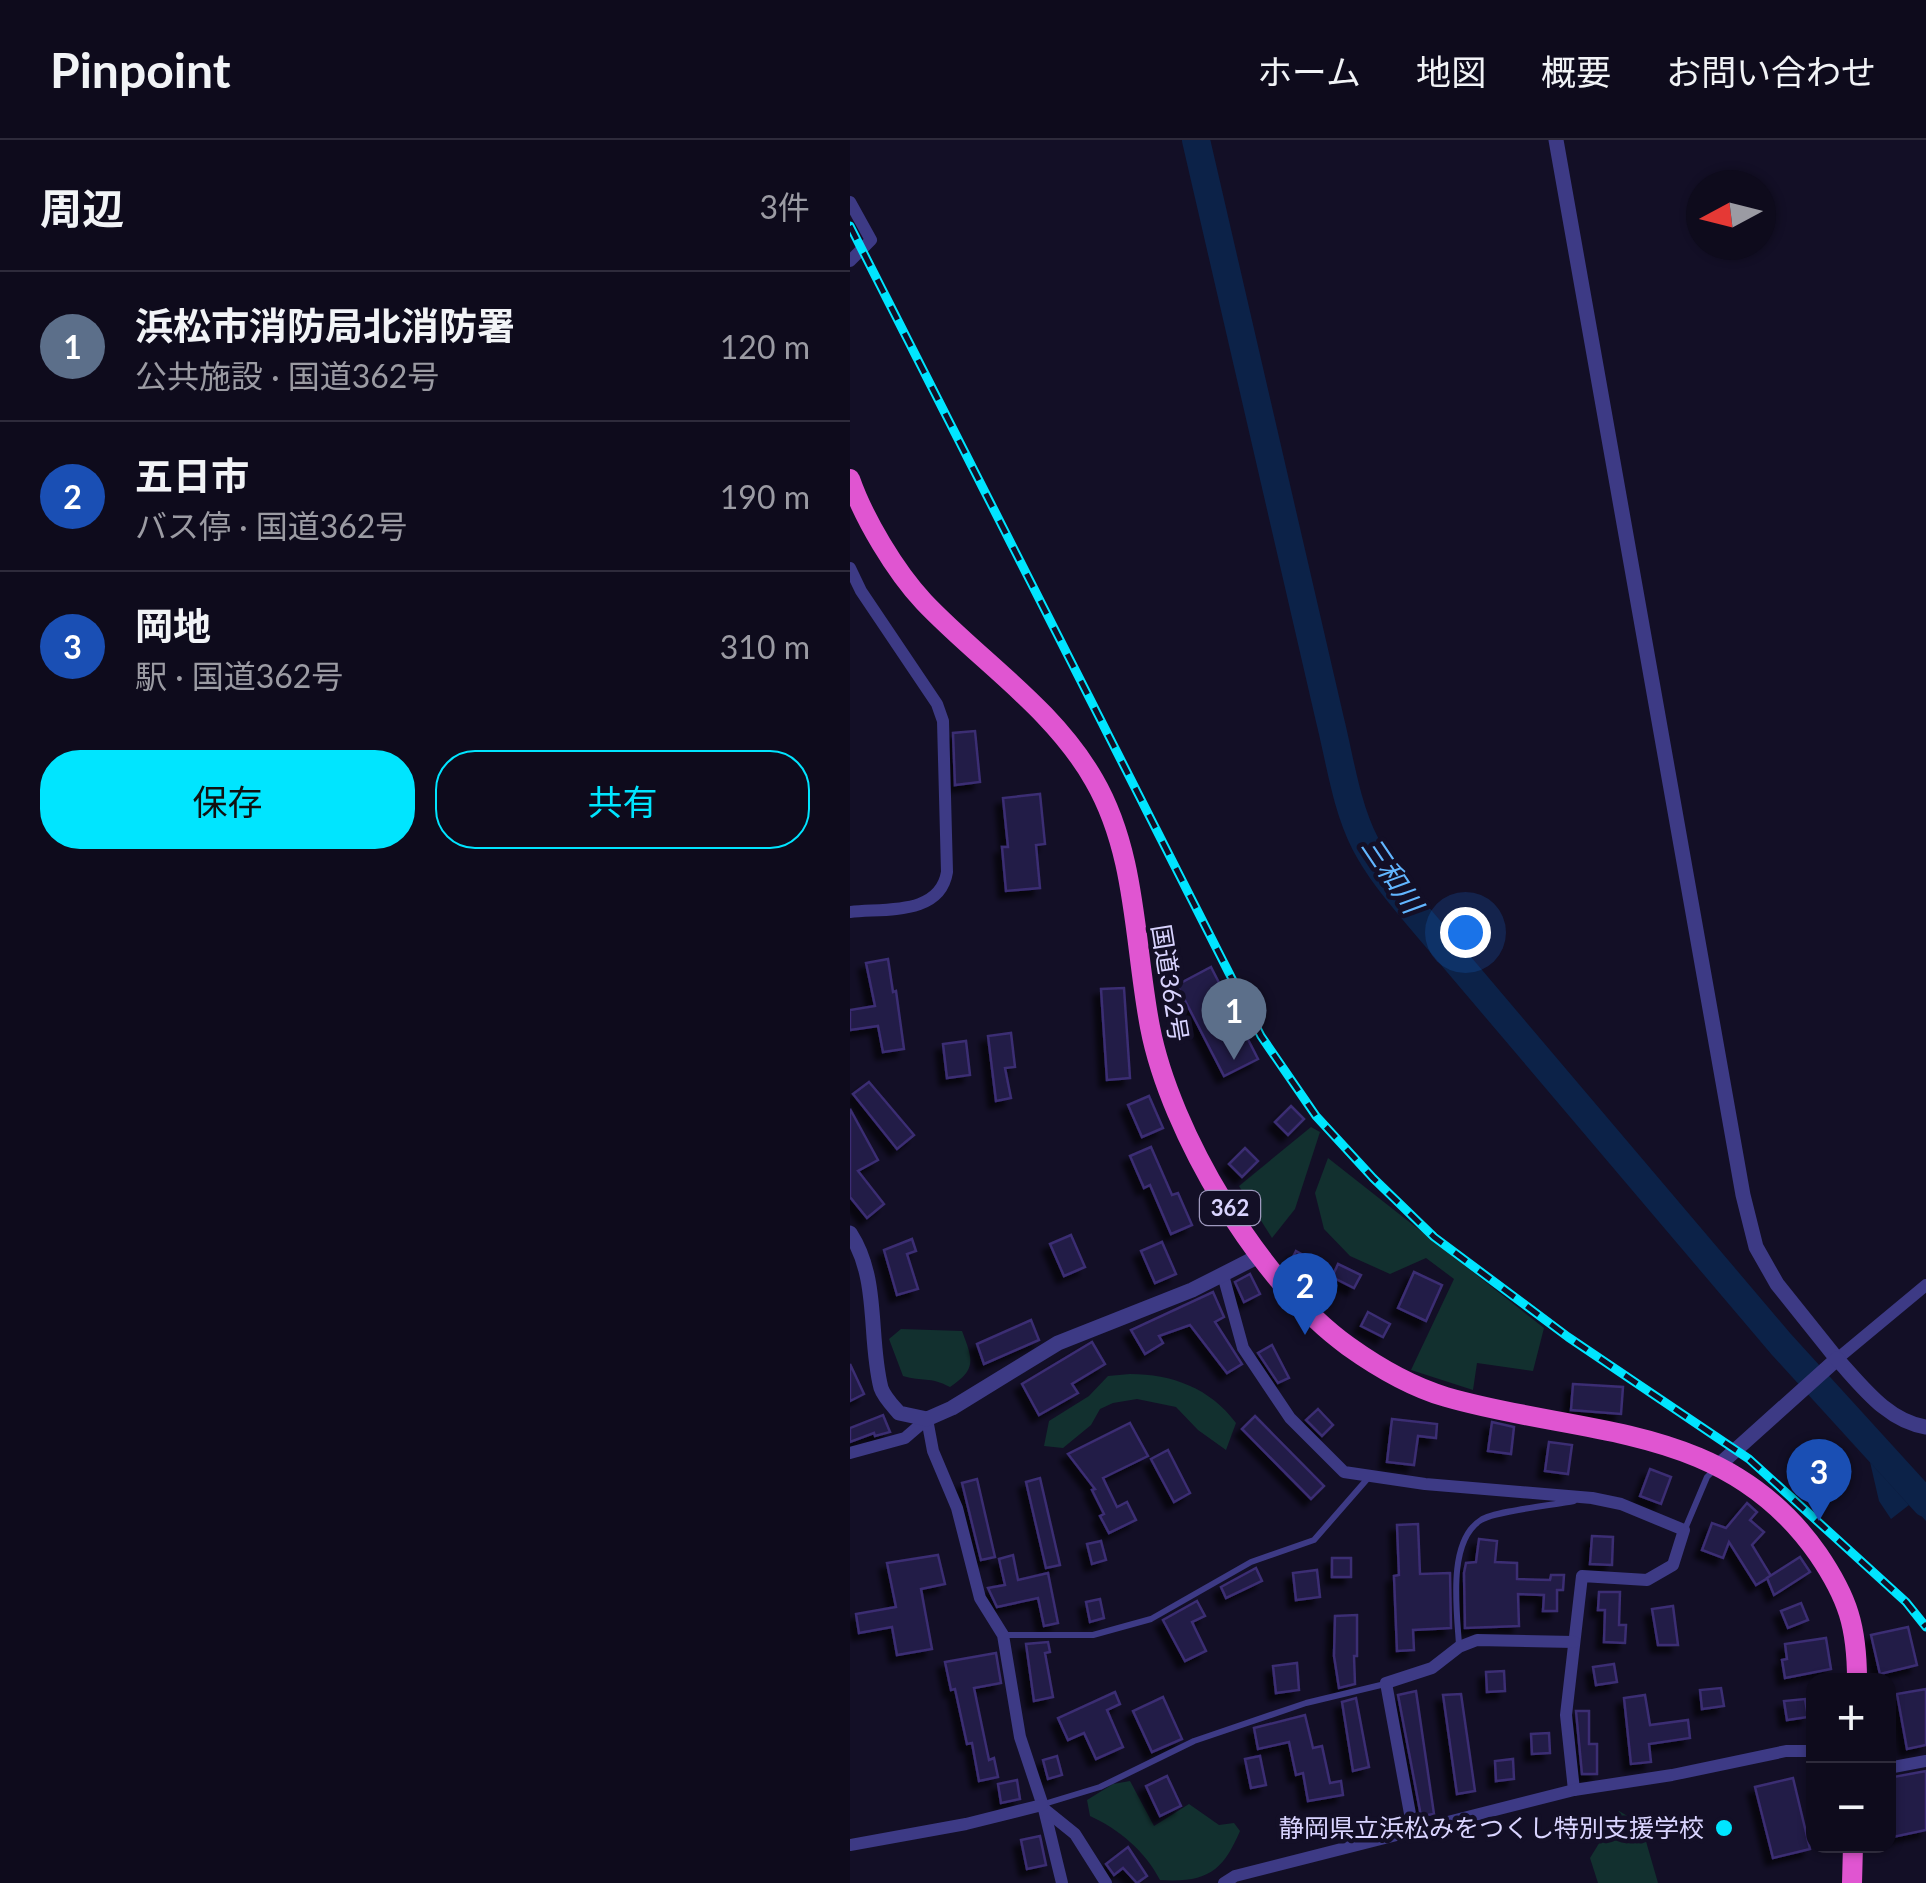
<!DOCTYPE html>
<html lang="ja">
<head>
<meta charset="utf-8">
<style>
  :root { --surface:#0e0b1c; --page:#1c1929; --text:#f1f3f6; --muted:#9b9ba3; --line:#2e2b3b; --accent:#00e5ff }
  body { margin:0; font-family:Lato,"Noto Sans JP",sans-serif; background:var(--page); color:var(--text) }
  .controls { position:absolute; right:30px; bottom:30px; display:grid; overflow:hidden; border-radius:20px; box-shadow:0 2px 8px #0004 }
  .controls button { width:90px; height:90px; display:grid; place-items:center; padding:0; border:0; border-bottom:2px solid var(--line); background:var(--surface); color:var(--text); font:50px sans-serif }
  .compass { position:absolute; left:836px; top:30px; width:90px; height:90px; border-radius:50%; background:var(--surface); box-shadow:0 2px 8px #0004; rotate:263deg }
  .you { position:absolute; left:615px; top:792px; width:35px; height:35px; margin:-25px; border:8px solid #fff; border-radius:50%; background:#1a73e8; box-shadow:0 0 0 15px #1a73e833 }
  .badge { display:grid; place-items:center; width:65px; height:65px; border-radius:50%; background:var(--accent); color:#fff; font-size:32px; font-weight:700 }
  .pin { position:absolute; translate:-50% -82px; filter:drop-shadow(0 2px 5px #0008) }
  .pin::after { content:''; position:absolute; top:52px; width:35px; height:30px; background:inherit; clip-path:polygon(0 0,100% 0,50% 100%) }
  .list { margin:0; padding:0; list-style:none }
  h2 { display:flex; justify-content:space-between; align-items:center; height:130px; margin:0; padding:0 40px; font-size:42px }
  h2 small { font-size:32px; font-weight:400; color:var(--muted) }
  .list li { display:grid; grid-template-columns:65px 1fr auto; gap:30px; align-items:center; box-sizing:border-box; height:150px; padding:0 40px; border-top:2px solid var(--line) }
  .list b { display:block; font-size:38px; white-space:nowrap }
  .list p { margin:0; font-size:32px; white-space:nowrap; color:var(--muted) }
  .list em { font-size:32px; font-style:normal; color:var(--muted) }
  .actions { display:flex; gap:20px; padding:30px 40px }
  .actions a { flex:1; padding:22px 0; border:2px solid var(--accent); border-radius:40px; text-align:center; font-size:35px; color:var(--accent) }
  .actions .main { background:var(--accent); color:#111 }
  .map { position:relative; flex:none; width:1076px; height:1743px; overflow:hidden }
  header { display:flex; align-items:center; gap:60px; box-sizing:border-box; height:140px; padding:0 50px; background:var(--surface); border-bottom:2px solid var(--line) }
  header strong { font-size:48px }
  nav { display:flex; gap:55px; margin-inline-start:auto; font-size:35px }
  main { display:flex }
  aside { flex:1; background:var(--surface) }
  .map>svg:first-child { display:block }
  .green { fill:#12302f }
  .water { fill:#0c2248 }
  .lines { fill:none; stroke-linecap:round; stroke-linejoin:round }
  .river { stroke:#0c2248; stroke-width:28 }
  .building { fill:#241b47; stroke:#3b2d73; stroke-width:2.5; filter:url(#shadow) }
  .service { stroke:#3d3a85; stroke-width:6 }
  .minor { stroke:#3d3a85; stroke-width:12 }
  .tertiary { stroke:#3d3a85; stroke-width:15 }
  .trunk { stroke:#e055d1; stroke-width:20 }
  .rail-casing { stroke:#00e5ff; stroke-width:9 }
  .rail { stroke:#130f26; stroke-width:5; stroke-dasharray:15; stroke-linecap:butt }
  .poi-dot { fill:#00e5ff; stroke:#130f26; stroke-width:4 }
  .labels { text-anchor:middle; stroke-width:9; stroke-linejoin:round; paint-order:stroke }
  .shield { fill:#130f26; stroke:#9e99be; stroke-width:2.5 }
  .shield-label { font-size:22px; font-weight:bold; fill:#d9d4ff }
  .street-label { font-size:25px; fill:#d9d4ff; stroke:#130f26 }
  .poi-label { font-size:25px; fill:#d9d4ff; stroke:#130f26; text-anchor:end }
  .water-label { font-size:28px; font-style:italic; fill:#62b6ff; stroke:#130f26 }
</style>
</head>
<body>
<header>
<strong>Pinpoint</strong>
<nav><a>ホーム</a><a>地図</a><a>概要</a><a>お問い合わせ</a></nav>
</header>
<main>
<aside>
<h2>周辺<small>3件</small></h2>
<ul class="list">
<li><span class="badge" style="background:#5c6f8a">1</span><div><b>浜松市消防局北消防署</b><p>公共施設 · 国道362号</p></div><em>120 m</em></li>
<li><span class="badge" style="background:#1a4fb4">2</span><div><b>五日市</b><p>バス停 · 国道362号</p></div><em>190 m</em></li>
<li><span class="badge" style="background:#1a4fb4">3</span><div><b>岡地</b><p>駅 · 国道362号</p></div><em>310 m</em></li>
</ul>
<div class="actions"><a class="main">保存</a><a>共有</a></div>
</aside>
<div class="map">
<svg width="1076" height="1743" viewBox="0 0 1076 1743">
  <defs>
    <filter id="shadow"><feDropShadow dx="-7" dy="7" stdDeviation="2.5" flood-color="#0009"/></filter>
  </defs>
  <rect width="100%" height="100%" fill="#130f26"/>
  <g class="green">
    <path d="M461,987L470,992L445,1069L422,1098L389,1046Z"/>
    <path d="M478,1018L694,1188L683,1231L627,1223L623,1250L561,1230L604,1139L576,1118L540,1134L500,1116L474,1089L465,1053Z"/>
    <path d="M51,1189L112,1191C123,1220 127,1229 100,1247C79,1236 73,1242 53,1236L39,1199Z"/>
    <path d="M280,1234C322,1234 360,1248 386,1283L376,1310L348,1290L326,1267L287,1259L263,1263L250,1269L241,1285L213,1308L194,1306L199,1281L239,1256L258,1236Z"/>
    <path d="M280,1641L304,1686L339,1664L369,1685L384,1683L390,1691C373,1730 359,1743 310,1740C295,1711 270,1690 240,1676L237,1660L263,1644Z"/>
    <path d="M769,1671L791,1684L808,1743H748L740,1718Z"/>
  </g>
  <g class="water">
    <path d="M1010,1291L1029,1311L1048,1318L1076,1351V1381L1018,1316Z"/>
    <path d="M1020,1322L1059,1365L1041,1379L1029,1361Z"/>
  </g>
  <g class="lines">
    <path class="river" d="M346,0L480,580C490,620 496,666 515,703C529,730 548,752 567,775L931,1204L1076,1363"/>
  </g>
  <g class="building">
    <path d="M125,591L130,642L105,645L103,593Z"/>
    <path d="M190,654L195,704L186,705L190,748L156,751L152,707H158L153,658Z"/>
    <path d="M38,819L43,852L46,851L54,909L33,912L28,886L0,890V870L25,866L16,823Z"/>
    <path d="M361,827L408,919L374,936L327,845Z"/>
    <path d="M274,848L280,938L257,940L251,849Z"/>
    <path d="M161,893L165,927L155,928L161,958L146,961L138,896Z"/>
    <path d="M116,901L120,935L97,938L93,904Z"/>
    <path d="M19,942L64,995L47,1009L3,954Z"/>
    <path d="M299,956L313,988L292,997L278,965Z"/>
    <path d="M441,966L454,979L438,995L425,982Z"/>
    <path d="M0,969L28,1020L8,1031L34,1064L17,1078L0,1057Z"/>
    <path d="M301,1007L322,1055L328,1053L342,1085L321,1094L300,1045L294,1048L280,1016Z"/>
    <path d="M395,1008L408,1021L392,1037L379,1024Z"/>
    <path d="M221,1095L235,1127L214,1136L200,1104Z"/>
    <path d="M62,1099L66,1111L57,1114L68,1149L47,1155L34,1110Z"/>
    <path d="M312,1102L326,1134L305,1143L291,1111Z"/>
    <path d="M446,1111L468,1123L461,1136L439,1125Z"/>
    <path d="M488,1124L511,1135L504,1148L482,1137Z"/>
    <path d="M564,1132L592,1145L576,1181L548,1168Z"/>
    <path d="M400,1134L410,1154L394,1162L385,1142Z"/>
    <path d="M363,1152L374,1177L365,1182L392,1224L377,1233L340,1185L309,1196L313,1203L295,1214L281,1190Z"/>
    <path d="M518,1172L540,1184L533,1197L511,1186Z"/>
    <path d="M181,1180L189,1200L134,1224L127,1204Z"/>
    <path d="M242,1202L255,1224L222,1244L228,1253L189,1275L172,1244Z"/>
    <path d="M422,1205L439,1238L428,1243L408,1213Z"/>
    <path d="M0,1224L14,1254L0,1261Z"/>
    <path d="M723,1244L773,1247L771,1274L721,1270Z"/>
    <path d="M468,1269L483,1285L472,1296L456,1280Z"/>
    <path d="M33,1275L40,1292L25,1296L24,1293L0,1302V1288Z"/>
    <path d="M405,1276L474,1346L461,1359L392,1289Z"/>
    <path d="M542,1279L587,1284L586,1298L568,1296L564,1325L537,1322Z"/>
    <path d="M642,1282L664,1287L661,1314L638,1311Z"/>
    <path d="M280,1283L298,1316L253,1338L267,1367L277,1362L286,1380L259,1393L250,1376L254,1374L242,1350L245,1349L218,1314Z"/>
    <path d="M699,1302L722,1305L718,1334L695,1331Z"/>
    <path d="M318,1310L340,1353L324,1362L301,1319Z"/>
    <path d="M800,1329L821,1337L811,1364L790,1356Z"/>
    <path d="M190,1338L210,1425L196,1428L176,1342Z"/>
    <path d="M127,1339L145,1417L131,1420L112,1343Z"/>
    <path d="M897,1363L907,1372L900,1380L914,1392L902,1405L921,1436L906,1445L879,1402L873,1418L852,1410L862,1383L876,1388Z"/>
    <path d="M568,1384L570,1434L600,1433L601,1488L563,1490L564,1510L547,1511L544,1436L549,1435L547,1385Z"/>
    <path d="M742,1396L763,1397L762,1425L740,1424Z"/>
    <path d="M629,1399L647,1401L645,1422L667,1423V1439L700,1440L701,1435H714L713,1450H707V1471H693L694,1455L668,1454L669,1486L615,1488L614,1433L616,1423L626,1422Z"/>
    <path d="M251,1401L256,1420L242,1424L237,1404Z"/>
    <path d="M88,1415L95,1444L71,1449L82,1509L47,1515L42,1487L9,1493L6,1474L46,1467L37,1423Z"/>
    <path d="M163,1415L168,1440L198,1433L208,1483L194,1486L188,1458L147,1467L138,1448L155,1445L149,1419Z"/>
    <path d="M950,1417L960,1432L924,1455L917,1438Z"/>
    <rect x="482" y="1418" width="19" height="19"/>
    <path d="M406,1428L412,1441L376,1458L371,1447Z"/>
    <path d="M467,1430L470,1457L446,1460L443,1433Z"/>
    <path d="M749,1452H770L769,1485H776L775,1503L754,1502L755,1470H748Z"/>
    <path d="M250,1459L254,1478L240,1482L236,1462Z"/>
    <path d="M347,1461L355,1476L342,1482L356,1511L335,1521L313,1480Z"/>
    <path d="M951,1463L958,1480L938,1488L931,1471Z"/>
    <path d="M823,1466L828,1505H808L802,1469Z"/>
    <path d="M507,1475V1516H504L505,1544L489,1548L484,1516L485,1476Z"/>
    <path d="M1058,1487L1067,1525L1030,1534L1021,1495Z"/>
    <path d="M976,1498L981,1529L935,1538L932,1520L937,1519L935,1504Z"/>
    <path d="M198,1502L200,1512L195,1513L203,1557L184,1561L176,1504Z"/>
    <path d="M146,1513L151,1543L124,1548L139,1620L144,1618L148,1637L129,1641L122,1603L117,1604L105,1549L101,1550L95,1522Z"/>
    <path d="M447,1523L449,1550L426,1553L423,1526Z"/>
    <path d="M764,1524L767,1542L746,1545L743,1527Z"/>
    <path d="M654,1531L655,1551L637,1552L636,1532Z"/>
    <path d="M871,1548L874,1566L852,1569L850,1550Z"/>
    <path d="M1076,1549V1605L1057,1609L1047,1554Z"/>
    <path d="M566,1551L584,1674L571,1676L548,1555Z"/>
    <path d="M265,1552L270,1564L257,1570L273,1607L246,1619L234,1593L218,1600L208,1578Z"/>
    <path d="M611,1554L625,1651L607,1654L593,1555Z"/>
    <path d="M795,1555L800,1585L838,1580L840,1598L799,1604L801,1622L781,1624L774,1558Z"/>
    <path d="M313,1557L332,1599L302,1612L283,1571Z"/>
    <path d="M506,1558L519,1627L503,1631L492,1562Z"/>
    <path d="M955,1559L958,1577L937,1580L934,1561Z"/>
    <path d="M726,1571H739V1604H747V1634H732Z"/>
    <path d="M455,1575L463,1608L472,1606L480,1643L491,1641L493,1655L458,1661L453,1633L446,1635L439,1602L408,1609L404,1588Z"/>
    <path d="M699,1593L700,1613L682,1614L681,1594Z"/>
    <path d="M207,1616L212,1635L198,1639L193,1620Z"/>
    <path d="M410,1616L416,1645L401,1648L395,1619Z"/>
    <path d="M663,1619L664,1639L646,1641L645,1621Z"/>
    <path d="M1076,1631V1690L1038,1698V1638Z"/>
    <path d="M317,1636L331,1666L310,1676L296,1646Z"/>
    <path d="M943,1638L960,1709L923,1718L905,1647Z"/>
    <path d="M167,1640L170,1659L151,1663L148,1644Z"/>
    <path d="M190,1696L196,1725L177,1729L171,1700Z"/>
    <path d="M278,1707L297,1736L287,1743L273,1728L264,1735L256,1724Z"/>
  </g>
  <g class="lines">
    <g class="service">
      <path d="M835,1389L857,1337L865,1329"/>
      <path d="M154,1495H243L301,1479L401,1422L464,1400L519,1337"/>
      <path d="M609,1505C607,1471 597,1401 631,1380C644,1371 705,1365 724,1361"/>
      <path d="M194,1664L250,1647L344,1601L456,1563L535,1544"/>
    </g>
    <g class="minor">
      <path d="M0,62L21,100L0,121"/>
      <path d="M0,428L11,451L87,564L93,581L97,732C90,776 34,768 0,772"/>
      <path d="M373,1135L393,1208L440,1278L494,1332L575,1344L742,1358L771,1364L834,1390L823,1425L797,1440L732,1436L716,1575L724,1650"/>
      <path d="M987,1219L1076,1145"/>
      <path d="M0,1313L55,1298L77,1279L83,1311L107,1368L130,1458L153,1495L170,1597L194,1669L212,1743"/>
      <path d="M1038,1628L1076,1621"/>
      <path d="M194,1669L225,1694L256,1743"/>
      <path d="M563,1690L536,1543L582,1528L609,1507L627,1500L724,1502"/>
      <path d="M0,1705L116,1684L192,1665"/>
      <path d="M374,1743L385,1736L724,1650L822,1635L936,1611H964"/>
    </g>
    <g class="tertiary">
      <path d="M706,0L893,1055L906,1107L927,1144L987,1219L869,1325"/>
      <path d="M0,1093C30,1139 18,1197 31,1248C34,1257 43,1266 49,1273L77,1279L102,1268L208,1203L342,1150L409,1116"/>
      <path d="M987,1219C1012,1246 1037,1281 1076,1287"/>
    </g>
    <g class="trunk">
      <path d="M0,339C14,379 45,431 74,462C130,521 203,568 244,640C287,714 284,804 300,887C320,992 410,1143 498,1206C526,1226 562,1247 596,1257C734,1297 875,1281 968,1414C998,1458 1007,1487 1007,1540"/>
      <path d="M1002,1743L1003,1706"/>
    </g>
    <defs>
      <path id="rail" d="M0,86L411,896L466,976L523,1038L584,1097L718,1197L899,1319L1056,1462L1076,1487"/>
    </defs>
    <use href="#rail" class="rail-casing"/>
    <use href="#rail" class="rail"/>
  </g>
  <circle class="poi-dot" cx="874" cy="1688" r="10"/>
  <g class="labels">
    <rect class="shield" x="350" y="1051" width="60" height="34" rx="8"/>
    <g class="shield-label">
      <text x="380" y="1076">362</text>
    </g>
    <g class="street-label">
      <text transform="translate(320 843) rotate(81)" y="9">国道362号</text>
    </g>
    <g class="poi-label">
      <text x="854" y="1697">静岡県立浜松みをつくし特別支援学校</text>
    </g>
    <g class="water-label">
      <text transform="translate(542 735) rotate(56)" y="10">三和川</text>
    </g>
  </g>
</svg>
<div class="controls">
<button>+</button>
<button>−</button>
</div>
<svg class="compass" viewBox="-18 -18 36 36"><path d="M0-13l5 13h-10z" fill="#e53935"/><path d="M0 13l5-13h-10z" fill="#9b9ba3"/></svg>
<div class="you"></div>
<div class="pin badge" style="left:384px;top:920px;background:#5c6f8a">1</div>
<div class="pin badge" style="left:455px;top:1195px;background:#1a4fb4">2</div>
<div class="pin badge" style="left:969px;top:1381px;background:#1a4fb4">3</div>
</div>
</main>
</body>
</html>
